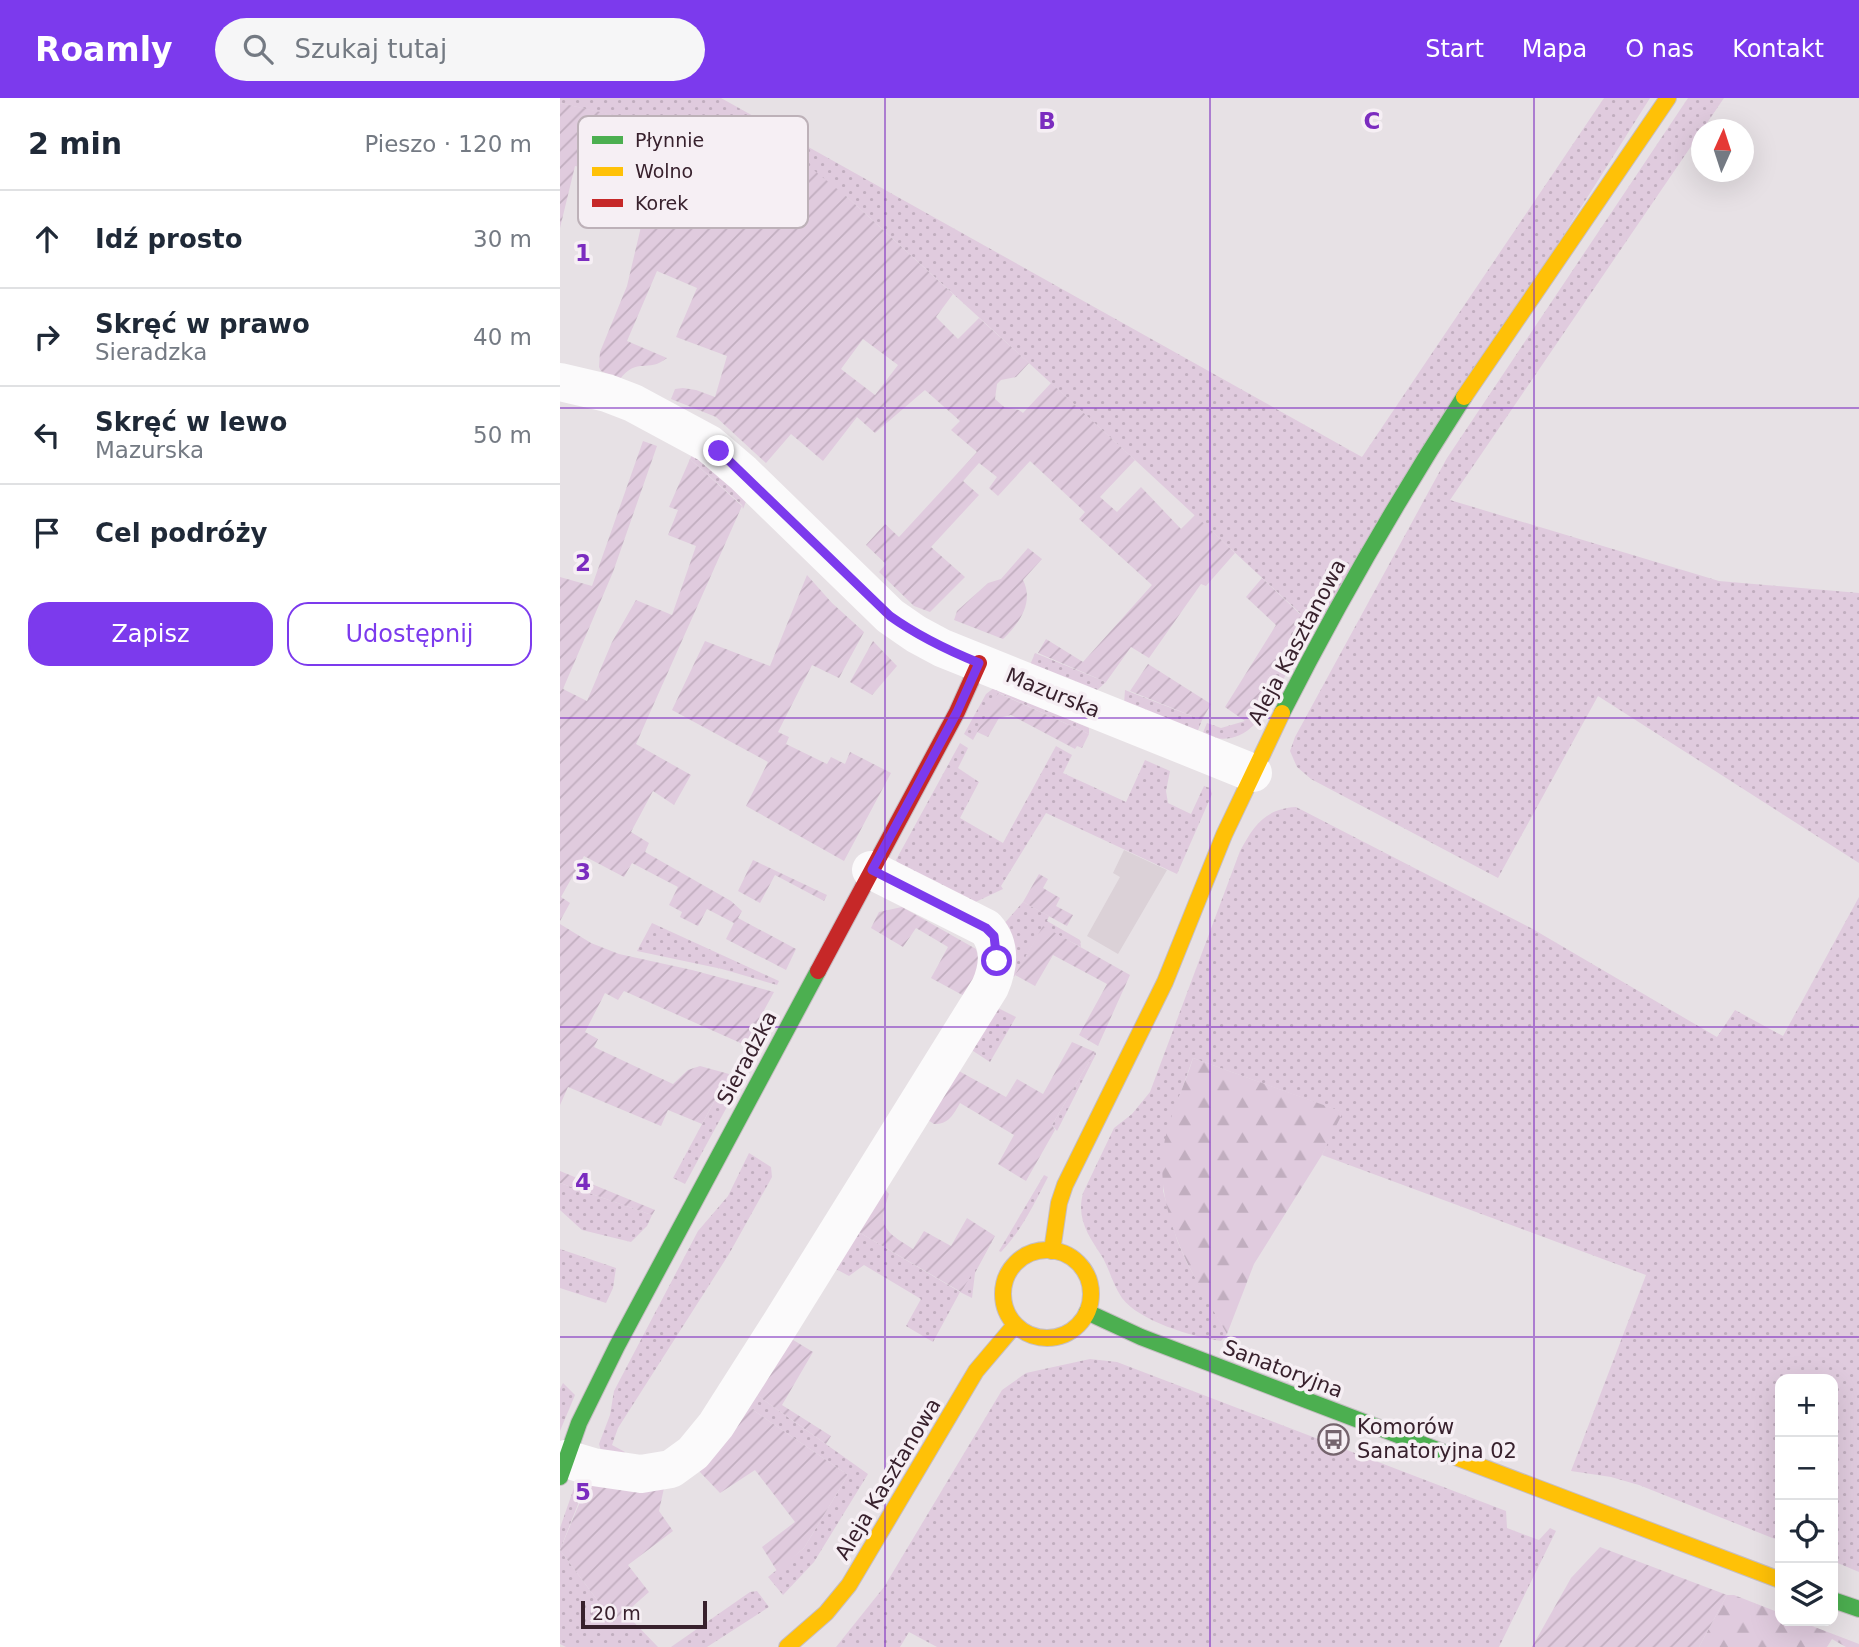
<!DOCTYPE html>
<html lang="pl">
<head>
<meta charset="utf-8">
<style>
  :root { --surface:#fff; --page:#f6f6f7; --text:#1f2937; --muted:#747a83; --line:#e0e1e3; --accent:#7c3aed }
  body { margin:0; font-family:"DejaVu Sans",sans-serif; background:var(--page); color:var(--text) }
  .controls { position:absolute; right:21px; bottom:21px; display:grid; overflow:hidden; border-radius:14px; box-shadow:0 7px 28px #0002 }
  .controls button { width:63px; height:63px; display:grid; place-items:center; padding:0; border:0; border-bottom:2px solid var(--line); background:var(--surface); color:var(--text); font:35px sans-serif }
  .compass { position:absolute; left:1131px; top:21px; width:63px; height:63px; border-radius:50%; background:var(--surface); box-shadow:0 7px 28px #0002; rotate:3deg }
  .scale { position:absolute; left:21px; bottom:18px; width:126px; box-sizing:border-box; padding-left:7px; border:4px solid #38212d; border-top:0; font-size:19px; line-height:24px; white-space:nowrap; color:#38212d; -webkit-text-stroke:5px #f6eff4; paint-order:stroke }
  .stop { position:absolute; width:21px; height:21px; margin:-16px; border:5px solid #7c3aed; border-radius:50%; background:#fff }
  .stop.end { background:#7c3aed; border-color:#fff; box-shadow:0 2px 7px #0008 }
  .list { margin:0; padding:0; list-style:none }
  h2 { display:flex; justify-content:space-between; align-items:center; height:91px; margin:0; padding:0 28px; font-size:30px }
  h2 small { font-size:23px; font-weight:400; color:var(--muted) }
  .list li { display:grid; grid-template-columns:46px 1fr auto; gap:21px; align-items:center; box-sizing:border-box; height:98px; padding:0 28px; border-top:2px solid var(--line) }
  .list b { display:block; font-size:26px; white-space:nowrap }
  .list p { margin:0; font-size:23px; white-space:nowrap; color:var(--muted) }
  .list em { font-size:23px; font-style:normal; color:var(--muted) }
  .actions { display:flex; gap:14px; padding:21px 28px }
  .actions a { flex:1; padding:16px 0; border:2px solid var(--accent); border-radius:21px; text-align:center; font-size:24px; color:var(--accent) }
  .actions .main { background:var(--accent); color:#fff }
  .icon { flex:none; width:38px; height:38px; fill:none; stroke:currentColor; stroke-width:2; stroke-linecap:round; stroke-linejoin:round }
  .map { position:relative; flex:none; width:1299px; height:1549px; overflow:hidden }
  header { display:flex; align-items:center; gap:42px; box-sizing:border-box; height:98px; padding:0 35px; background:var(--accent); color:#fff }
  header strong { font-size:33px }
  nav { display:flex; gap:38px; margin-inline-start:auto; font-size:24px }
  .search { width:490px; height:63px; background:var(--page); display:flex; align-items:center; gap:18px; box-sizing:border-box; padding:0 24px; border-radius:38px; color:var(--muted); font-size:26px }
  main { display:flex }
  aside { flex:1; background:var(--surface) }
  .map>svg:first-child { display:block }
  .built { fill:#dbd1d7 }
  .grass { fill:url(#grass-dots) }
  .forest { fill:url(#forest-firs) }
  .garden { fill:url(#garden-furrows); fill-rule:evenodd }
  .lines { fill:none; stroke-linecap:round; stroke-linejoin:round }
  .fast-casing { stroke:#c6bec3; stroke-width:18 }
  .slow-casing { stroke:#c6bec3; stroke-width:18 }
  .jam-casing { stroke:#c6bec3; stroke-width:18 }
  .street { stroke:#fbfafb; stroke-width:38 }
  .fast { stroke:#4caf50; stroke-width:16 }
  .slow { stroke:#ffc107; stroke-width:16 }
  .jam { stroke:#c62828; stroke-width:16 }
  .route { stroke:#7c3aed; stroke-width:9 }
  .grid { fill:none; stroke:#7b2cbf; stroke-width:2; stroke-opacity:0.55 }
  .labels { text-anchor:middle; stroke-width:7; stroke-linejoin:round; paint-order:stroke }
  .street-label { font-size:21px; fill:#38212d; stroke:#f6eff4 }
  .poi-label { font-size:21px; fill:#38212d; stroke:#f6eff4; text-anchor:start }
  .key { fill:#f6eff4; stroke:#bdb1b8; stroke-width:2 }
  .key-label { font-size:19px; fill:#38212d }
  .grid-label { font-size:23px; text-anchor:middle; font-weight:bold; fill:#7b2cbf; stroke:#f6eff4; stroke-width:7; stroke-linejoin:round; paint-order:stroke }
</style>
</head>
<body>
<header>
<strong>Roamly</strong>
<div class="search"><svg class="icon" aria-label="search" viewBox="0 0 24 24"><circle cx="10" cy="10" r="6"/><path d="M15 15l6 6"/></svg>Szukaj tutaj</div>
<nav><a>Start</a><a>Mapa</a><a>O nas</a><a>Kontakt</a></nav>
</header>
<main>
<aside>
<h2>2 min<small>Pieszo · 120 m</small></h2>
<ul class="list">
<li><svg class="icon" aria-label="ahead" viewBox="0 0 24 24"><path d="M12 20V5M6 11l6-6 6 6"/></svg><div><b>Idź prosto</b></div><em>30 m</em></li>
<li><svg class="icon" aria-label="right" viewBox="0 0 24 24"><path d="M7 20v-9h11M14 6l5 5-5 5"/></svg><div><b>Skręć w prawo</b><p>Sieradzka</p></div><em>40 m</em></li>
<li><svg class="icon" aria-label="left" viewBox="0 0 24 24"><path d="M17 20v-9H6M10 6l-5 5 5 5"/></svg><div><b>Skręć w lewo</b><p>Mazurska</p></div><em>50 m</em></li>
<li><svg class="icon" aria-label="arrive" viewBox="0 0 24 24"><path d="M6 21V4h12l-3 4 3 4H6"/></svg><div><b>Cel podróży</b></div></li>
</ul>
<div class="actions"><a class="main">Zapisz</a><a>Udostępnij</a></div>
</aside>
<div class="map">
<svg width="1299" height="1549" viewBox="0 0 1299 1549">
  <defs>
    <pattern id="grass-dots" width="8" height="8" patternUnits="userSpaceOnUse" patternTransform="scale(1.75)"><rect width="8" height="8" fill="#e0cbde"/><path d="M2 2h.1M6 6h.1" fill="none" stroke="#c1aebf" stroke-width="1.8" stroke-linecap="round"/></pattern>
    <pattern id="forest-firs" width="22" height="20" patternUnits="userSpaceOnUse" patternTransform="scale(1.75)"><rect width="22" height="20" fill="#e0cbde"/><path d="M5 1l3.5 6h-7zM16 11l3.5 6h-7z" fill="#c1aebf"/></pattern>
    <pattern id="garden-furrows" width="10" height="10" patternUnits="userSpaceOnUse" patternTransform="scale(1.75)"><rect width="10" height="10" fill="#e0cbde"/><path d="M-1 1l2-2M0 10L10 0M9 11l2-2" fill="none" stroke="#c1aebf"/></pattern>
  </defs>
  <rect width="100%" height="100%" fill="#e7e1e5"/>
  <path class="built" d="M564,752L607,772L558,856L527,838L560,779L553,775Z"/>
  <g class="grass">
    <path d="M0,0H161L802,359L1044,0H1090L695,626C679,642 663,644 642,637L647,625L661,630L685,623L741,516L575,362L286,98L142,38L0,5Z"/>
    <path d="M1128,0H1164L890,402L1159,483L1299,495V765L1038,598L938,780L751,681L737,669L730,653L735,639L887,360Z"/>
    <path d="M133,355L187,401L183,411L182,407L130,361Z"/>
    <path d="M475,555L546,584L536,593L470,567Z"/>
    <path d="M435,589L529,630V636L439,595L413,642L404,636L426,596Z"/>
    <path d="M565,592L642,622L637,635L564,606Z"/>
    <path d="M400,645L408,650L398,670L419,684L400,720L443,745L496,648L512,657L503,675L566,704L585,662L610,673L606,693L608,705L631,716L644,688L650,690L652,696L617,776L486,715L441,788L443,791L407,808L343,774L336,762Z"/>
    <path d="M736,709L971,830L1157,939L1175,912L1223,938L1299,799V1474L1273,1463V1281H1220V1443L1079,1387L1051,1379L1011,1373L1086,1177L762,1057L782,1014L633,960L611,1022L603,1093L617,1142L627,1165L667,1236L661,1243C633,1239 579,1223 562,1200C553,1187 550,1173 543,1160C529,1138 516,1122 523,1095L554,1030L572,1016L590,994L680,753C694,727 705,711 736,709Z"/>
    <path d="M463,804L489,818L487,823L520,842L521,849L483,829L454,879L447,876L443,827Z"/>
    <path d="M92,825L219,883L217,887L162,871L77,853Z"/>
    <path d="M436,909L456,919L430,964L410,951Z"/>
    <path d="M535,954L536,956L497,1033L492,1027Z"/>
    <path d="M169,976L181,983L125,1086L113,1080Z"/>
    <path d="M189,1055L211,1069L212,1079L169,1156L58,1330L52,1347L65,1354L59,1362L41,1353L39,1346L50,1317L54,1293L138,1133L168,1098Z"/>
    <path d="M484,1077L488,1079C474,1106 462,1132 441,1154L439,1153Z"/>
    <path d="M0,1085L92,1117L87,1128L71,1144L22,1132L0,1112Z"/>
    <path d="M297,1133L400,1194L435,1138L415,1175L412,1200L400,1194L373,1244L346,1228L361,1201L304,1167L289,1178L274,1170Z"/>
    <path d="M0,1151L56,1170L53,1190L46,1205L0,1190Z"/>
    <path d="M530,1261L557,1264L946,1413L947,1430L979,1442L990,1430L996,1433L939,1549H377L349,1534L340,1549H276L324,1489L442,1292L466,1275Z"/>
    <path d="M3,1285L15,1297L0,1333V1291Z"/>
    <path d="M194,1295L308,1376L254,1464L223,1497L208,1479L244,1450L288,1377L187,1308Z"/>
    <path d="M16,1384L65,1385L20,1401L0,1452L52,1522L65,1515L98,1549H6L0,1546V1430Z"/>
    <path d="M197,1493L209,1509L147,1549H111L190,1494Z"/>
  </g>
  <g class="forest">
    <path d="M633,960L783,1014L762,1057L694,1166L667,1236C633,1178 591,1112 605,1041C611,1014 625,987 633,960Z"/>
    <path d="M1167,1497H1174L1220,1515V1523H1239L1299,1546V1549H1286L1272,1541L1267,1549H1139Z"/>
  </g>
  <g class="garden">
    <path d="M0,5L236,58L286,98L393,196L376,219L398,241L419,220L469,265L456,279L441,282L437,286L435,301L444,309L459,312L463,315L491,285L575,362L540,399L557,414L581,389L621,431L635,417L675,455L646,488L641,486L589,560L571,549L546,584L478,555L486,541L523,564L592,487L519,421L525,414L470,363L438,398L429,390L437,379L419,365L403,383L419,397L371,449L405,479L370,514L354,508L319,474L326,466L306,447L325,426L339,439L417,354L391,332L400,323L365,292L315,335L297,319L263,363L231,336L206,365L156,319L111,301L115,291L123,290L136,292L155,299L167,258L116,239L137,190L97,173L67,243L107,260C87,276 78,258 60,281L41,273L39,269L40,254L67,188L84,116L92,100L99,93L114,88L123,48L87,39L79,82L15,68L0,130ZM303,241L338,267L315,297L281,271Z"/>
    <path d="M83,343L97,348L53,474L3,591L27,603L52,544L76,502L112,517L136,448L108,437L118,412L109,409L130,361L182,408L76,646L131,677L114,707L93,693L71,734L89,745L85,754L171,803L182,813L178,820L236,851L226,872L166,841L174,825L147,811L138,828L120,819L122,814L109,807L118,789L72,765L64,779L24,758L1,799L10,805L0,823V479L32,488Z"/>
    <path d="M468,450L482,461L463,482C474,504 460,525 443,541L394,522L397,513L428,485L441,481Z"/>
    <path d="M247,477L272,505L304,534L279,580L252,567L218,634L229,639L226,646L267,666L271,659L285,666L290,654L331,675L284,763L186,708L208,664L112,612L145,543L210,568Z"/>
    <path d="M702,480L741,517L685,623L665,609L716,527L686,499Z"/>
    <path d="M313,543L337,568L312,597L290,584Z"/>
    <path d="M588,566L651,606L642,622L570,593Z"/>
    <path d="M438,595L529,636L522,650L517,648L515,651L451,617L439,620L428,639L417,634Z"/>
    <path d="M193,762L267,797L264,803L215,777L200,805L178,793Z"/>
    <path d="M479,776L488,781L483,790L500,800L496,808L513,817L507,828L463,804Z"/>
    <path d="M342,809L416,851L422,873L406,899L371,880L388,849L356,830L343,849L311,830L319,814Z"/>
    <path d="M0,826L31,845L59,856L132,872L214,894L185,947L64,893L58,902L45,895L25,934L38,941L34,949L113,986L128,972L140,968L169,976L142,1026L108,1012L101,1028L8,989L0,1007Z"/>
    <path d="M483,828L570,877L538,948L519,937L547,886L493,857L475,888L455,877Z"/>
    <path d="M512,944L535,954L492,1027L495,1032L466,1083L438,1066L454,1037L400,1005C394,1016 388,1027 374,1026L368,1022L397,972L446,999L457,981L483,996Z"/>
    <path d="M0,1073L95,1112L92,1117L0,1085Z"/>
    <path d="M324,1090L329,1096C317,1130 325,1133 353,1151L364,1133L391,1148L407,1120L435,1138L401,1194L297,1133Z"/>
    <path d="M230,1240L253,1254L222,1307L271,1338L266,1346L194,1295Z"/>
    <path d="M187,1308L288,1377L244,1450L217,1473L202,1449L235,1424L195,1372L160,1395L139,1373Z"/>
    <path d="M27,1387L104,1390L99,1413L113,1433L68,1467L89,1494L65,1515L52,1522L0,1452Z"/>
    <path d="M1040,1449L1167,1497L1139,1549H972L1011,1480Z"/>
  </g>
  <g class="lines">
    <defs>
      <g id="fast">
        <path d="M722,615C777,507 838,401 904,299"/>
        <path d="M527,1214L581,1239L893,1358"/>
        <path d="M0,1379L19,1325L57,1248L258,873"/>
        <path d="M1273,1502L1299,1511"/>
      </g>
      <g id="slow">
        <path d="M904,299L1108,0"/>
        <circle cx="487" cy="1196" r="44"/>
        <path d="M492,1153L499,1105L505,1087L605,884L664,737L722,615"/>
        <path d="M893,1358L1220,1482"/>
        <path d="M227,1549L266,1515L289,1487L416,1273L455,1227"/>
      </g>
      <path id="jam" d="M258,873L397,614L419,565"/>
    </defs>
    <use href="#fast" class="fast-casing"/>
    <use href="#slow" class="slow-casing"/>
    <use href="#jam" class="jam-casing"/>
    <g class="street">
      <path d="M0,284L47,295L73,305L149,346L183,375L330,518L356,536L382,550L693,675"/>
      <path d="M6,1361L33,1369L81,1376L111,1371L133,1355L156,1327L221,1225L430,889C439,868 441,847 426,830L311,772"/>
    </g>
    <use href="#fast" class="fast"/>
    <use href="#slow" class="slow"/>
    <use href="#jam" class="jam"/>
  </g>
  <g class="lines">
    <path class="route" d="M159,353L330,518C358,538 387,552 419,565L397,614L312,772L426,830L434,838L437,863"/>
  </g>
  <path class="grid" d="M325,0V1549M650,0V1549M974,0V1549M0,310H1299M0,620H1299M0,929H1299M0,1239H1299"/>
  <defs>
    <symbol id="bus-ring" viewBox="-11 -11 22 22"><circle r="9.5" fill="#f6eff4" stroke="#75646d" stroke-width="1.5"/><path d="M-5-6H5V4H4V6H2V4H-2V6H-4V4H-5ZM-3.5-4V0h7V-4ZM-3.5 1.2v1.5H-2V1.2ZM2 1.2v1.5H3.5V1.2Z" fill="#75646d"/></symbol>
  </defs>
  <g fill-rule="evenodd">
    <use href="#bus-ring" x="756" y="1324" width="35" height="35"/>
  </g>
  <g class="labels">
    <g class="street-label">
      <text transform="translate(737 544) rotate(-62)" y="7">Aleja Kasztanowa</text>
      <text transform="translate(493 595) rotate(22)" y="7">Mazurska</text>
      <text transform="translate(187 960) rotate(-62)" y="7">Sieradzka</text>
      <text transform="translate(723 1271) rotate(21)" y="7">Sanatoryjna</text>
      <text transform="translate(328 1381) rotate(-59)" y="7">Aleja Kasztanowa</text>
    </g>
    <g class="poi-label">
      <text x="797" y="1336">Komorów<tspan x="797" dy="24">Sanatoryjna 02</tspan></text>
    </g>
  </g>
  <rect x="18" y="18" width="230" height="112" rx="10" class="key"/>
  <rect x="32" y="38" width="31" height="8" fill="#4caf50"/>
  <rect x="32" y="69" width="31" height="9" fill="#ffc107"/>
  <rect x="32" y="101" width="31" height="8" fill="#c62828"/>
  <g class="key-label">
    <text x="75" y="49">Płynnie</text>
    <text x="75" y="80">Wolno</text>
    <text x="75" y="112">Korek</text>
  </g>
  <g class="grid-label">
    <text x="487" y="31">B</text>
    <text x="812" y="31">C</text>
    <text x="23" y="163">1</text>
    <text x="23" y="473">2</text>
    <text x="23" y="782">3</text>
    <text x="23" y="1092">4</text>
    <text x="23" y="1402">5</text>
  </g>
</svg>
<div class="controls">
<button>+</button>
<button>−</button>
<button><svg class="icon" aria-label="locate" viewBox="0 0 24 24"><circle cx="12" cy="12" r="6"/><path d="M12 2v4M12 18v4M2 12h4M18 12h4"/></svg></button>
<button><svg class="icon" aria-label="layers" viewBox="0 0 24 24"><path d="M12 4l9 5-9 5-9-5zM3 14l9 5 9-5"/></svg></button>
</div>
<svg class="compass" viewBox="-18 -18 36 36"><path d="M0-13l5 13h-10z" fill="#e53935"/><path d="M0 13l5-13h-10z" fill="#747a83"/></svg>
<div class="scale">20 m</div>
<div class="stop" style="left:437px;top:863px"></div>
<div class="stop end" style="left:159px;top:353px"></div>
</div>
</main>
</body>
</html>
